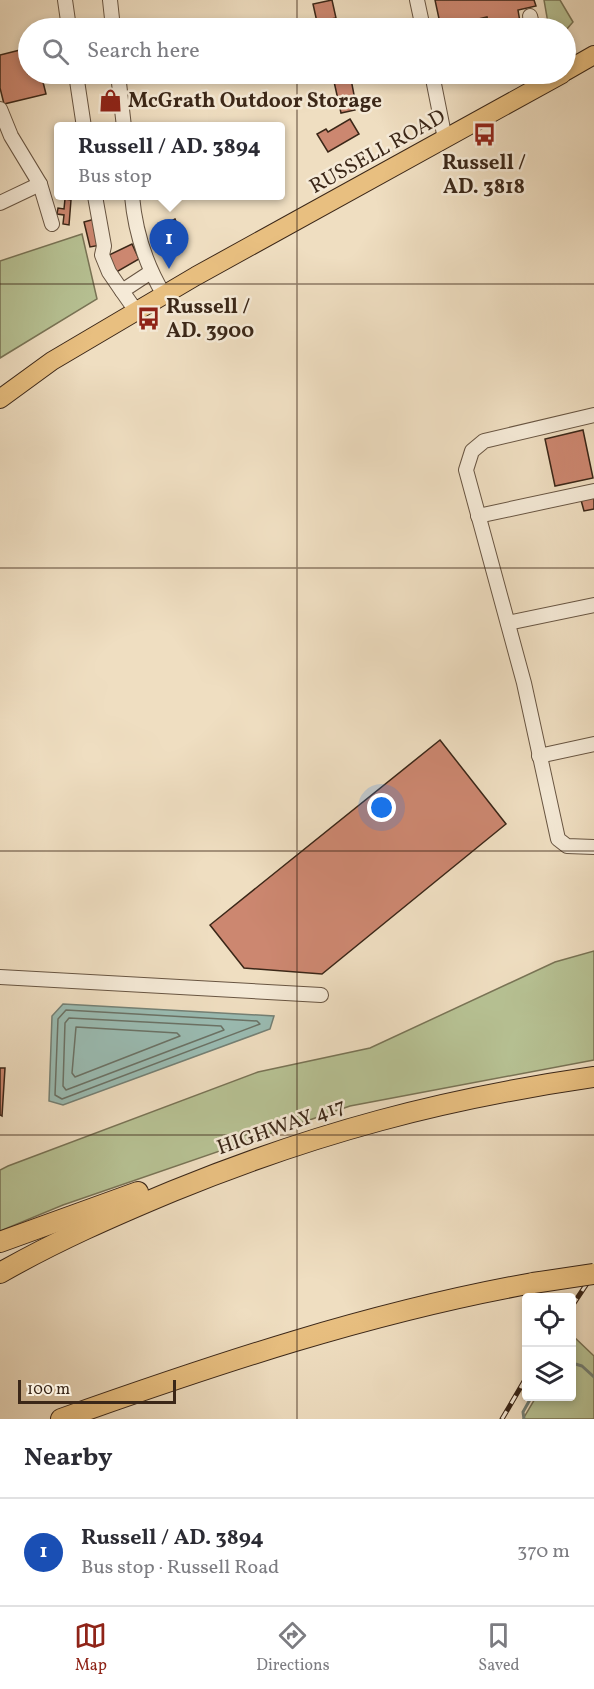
<!DOCTYPE html>
<html lang="en">
<head>
<meta charset="utf-8">
<style>
  :root { --surface:#fff; --page:#f7f7f7; --text:#2b2b33; --muted:#7c7c81; --line:#e1e1e2; --accent:#8f2418 }
  body { margin:0; font-family:Vollkorn,serif; background:var(--page); color:var(--text) }
  .controls { position:absolute; right:18px; bottom:18px; display:grid; overflow:hidden; border-radius:6px; box-shadow:0 3px 9px #0003 }
  .controls button { width:54px; height:54px; display:grid; place-items:center; padding:0; border:0; border-bottom:2px solid var(--line); background:var(--surface); color:var(--text); font:30px sans-serif }
  .scale { position:absolute; left:18px; bottom:15px; width:158px; box-sizing:border-box; padding-left:6px; border:3px solid #3b2718; border-top:0; font-size:16px; line-height:21px; white-space:nowrap; color:#3b2718; -webkit-text-stroke:4px #f5ead7; paint-order:stroke }
  .you { position:absolute; left:382px; top:808px; width:21px; height:21px; margin:-15px; border:4px solid #fff; border-radius:50%; background:#1a73e8; box-shadow:0 0 0 9px #1a73e833 }
  .badge { display:grid; place-items:center; width:39px; height:39px; border-radius:50%; background:var(--accent); color:#fff; font-size:20px; font-weight:700 }
  .pin { position:absolute; translate:-50% -50px; filter:drop-shadow(0 2px 3px #0008) }
  .pin::after { content:''; position:absolute; top:32px; width:21px; height:18px; background:inherit; clip-path:polygon(0 0,100% 0,50% 100%) }
  .popup { position:absolute; left:54px; top:122px; width:231px; height:78px; box-sizing:border-box; display:grid; place-content:center; border-radius:6px; background:var(--surface); filter:drop-shadow(0 2px 4px #0005); font-size:20px; white-space:nowrap; color:var(--muted) }
  .popup b { font-size:22px; color:var(--text) }
  .popup::after { content:''; position:absolute; left:50%; top:100%; margin-left:-12px; border:12px solid transparent; border-top-color:var(--surface) }
  .list { margin:0; padding:0; list-style:none }
  h2 { display:flex; justify-content:space-between; align-items:center; height:78px; margin:0; padding:0 24px; font-size:26px }
  h2 small { font-size:20px; font-weight:400; color:var(--muted) }
  .list li { display:grid; grid-template-columns:39px 1fr auto; gap:18px; align-items:center; box-sizing:border-box; height:108px; padding:0 24px; border-top:2px solid var(--line) }
  .list b { display:block; font-size:22px; white-space:nowrap }
  .list p { margin:0; font-size:20px; white-space:nowrap; color:var(--muted) }
  .list em { font-size:20px; font-style:normal; color:var(--muted) }
  .icon { flex:none; width:33px; height:33px; fill:none; stroke:currentColor; stroke-width:2; stroke-linecap:round; stroke-linejoin:round }
  .map { position:relative; flex:none; width:594px; height:1419px; overflow:hidden }
  .search { position:absolute; background:var(--surface); box-shadow:0 3px 9px #0003; left:18px; right:18px; top:18px; height:66px; display:flex; align-items:center; gap:15px; box-sizing:border-box; padding:0 21px; border-radius:33px; color:var(--muted); font-size:22px }
  .sheet { height:186px; background:var(--surface) }
  nav { display:flex; justify-content:space-around; align-items:center; box-sizing:border-box; height:84px; border-top:2px solid var(--line); background:var(--surface); font-size:16px; color:var(--muted) }
  nav a { display:grid; justify-items:center; gap:3px }
  nav .on { color:var(--accent) }
  .map>svg:first-child { display:block }
  .green { fill:#b7c294; stroke:#797456; stroke-width:1.5 }
  .water { fill:#9abcb3; stroke:#748075; stroke-width:1.5 }
  .lines { fill:none; stroke-linecap:round; stroke-linejoin:round }
  .shore { stroke:#6a7266; stroke-width:1.5 }
  .stream { stroke:#748075; stroke-width:3 }
  .building { fill:#cc8770; stroke:#3b2718; stroke-width:1.5 }
  .minor-casing { stroke:#685542; stroke-width:16 }
  .major-casing { stroke:#3b2718; stroke-width:20 }
  .highway-casing { stroke:#3b2718; stroke-width:22 }
  .minor { stroke:#f5ead7; stroke-width:14 }
  .major { stroke:#e8bf80; stroke-width:18 }
  .highway { stroke:#e8bf80; stroke-width:20 }
  .rail-casing { stroke:#3b2718; stroke-width:5 }
  .rail { stroke:#f5ead7; stroke-width:3; stroke-dasharray:9; stroke-linecap:butt }
  .highway-bridge-casing { stroke:#3b2718; stroke-width:22; stroke-linecap:butt }
  .highway-bridge { stroke:#e8bf80; stroke-width:20 }
  .grid { fill:none; stroke:#3b2718; stroke-width:1.5; stroke-opacity:0.55 }
  .labels { text-anchor:middle; stroke-width:5; stroke-linejoin:round; paint-order:stroke }
  .poi-label { font-size:21px; font-weight:bold; fill:#3b2718; stroke:#f5ead7; text-anchor:start }
  .street-label { font-size:21px; fill:#3b2718; stroke:#f5ead7 }
</style>
</head>
<body>
<div class="map">
<svg width="594" height="1419" viewBox="0 0 594 1419">
  <rect width="100%" height="100%" fill="#efdec1"/>
  <filter id="stains"><feTurbulence type="fractalNoise" baseFrequency=".00333" numOctaves="4"/><feColorMatrix values="0 0 0 0 .2 0 0 0 0 .09 0 0 0 0 .02 0 0 0 .5 -.17"/></filter>
  <radialGradient id="worn" r=".72"><stop offset=".6" stop-color="#630" stop-opacity="0"/><stop offset="1" stop-color="#630" stop-opacity=".3"/></radialGradient>
  <g class="green">
    <path d="M544,0H560L573,22L566,30L548,23Z"/>
    <path d="M82,234L97,299L0,358V261Z"/>
    <path d="M594,951V1060L350,1106L63,1205L0,1231V1170L8,1166L258,1072L370,1048L555,962Z"/>
    <path d="M572,1335L594,1356V1419H523L536,1397L572,1396Z"/>
  </g>
  <path class="water" d="M63,1004L274,1016L270,1029L63,1105L49,1101L52,1016Z"/>
  <g class="lines">
    <g class="shore">
      <path d="M66,1010L257,1021L260,1024L62,1099L55,1095L58,1019Z"/>
      <path d="M69,1018L221,1026L224,1030L66,1090L63,1086L65,1023Z"/>
      <path d="M76,1027L177,1033L180,1036L75,1077L72,1073Z"/>
    </g>
    <g class="stream">
      <path d="M572,1363L582,1366L594,1377"/>
      <path d="M524,1419L523,1412L532,1396"/>
    </g>
  </g>
  <g class="building">
    <path d="M332,0L336,18L317,22L313,4Z"/>
    <path d="M435,0H534L536,6L518,10L520,22L493,28H490L487,17L441,28Z"/>
    <path d="M28,48V74H41L46,94L4,104L0,88V55Z"/>
    <path d="M329,74H350L356,105L354,106L355,110L341,113L333,77H330Z"/>
    <path d="M350,119L359,134L328,152L317,134L326,129L328,132Z"/>
    <path d="M65,199L71,200L69,225L63,224L64,215L57,214L58,208L64,209Z"/>
    <path d="M95,219L101,245L90,247L84,222Z"/>
    <path d="M175,219L183,239L160,250L152,235L173,224L171,221Z"/>
    <path d="M132,244L139,259L113,274L105,257Z"/>
    <path d="M583,430L593,478L555,486L545,439Z"/>
    <path d="M594,497V509L584,511L581,500Z"/>
    <path d="M440,740L506,824L322,974L244,968L210,925Z"/>
    <path d="M0,1068H5L2,1116L0,1115Z"/>
  </g>
  <g class="lines">
    <defs>
      <g id="minor">
        <path d="M65,0L69,28"/>
        <path d="M110,0L113,28"/>
        <path d="M417,0L423,28"/>
        <path d="M530,16L533,28"/>
        <path d="M76,74L84,127"/>
        <path d="M118,74L124,127"/>
        <path d="M432,74L445,139"/>
        <path d="M0,109L11,136L40,184L52,224"/>
        <path d="M95,196L104,246L102,255L109,272L122,291"/>
        <path d="M132,196C135,230 146,265 164,295"/>
        <path d="M0,203L40,184"/>
        <path d="M136,311L122,291L151,272"/>
        <path d="M594,415L484,441L472,451L466,470L524,683L558,839L567,846L594,847"/>
        <path d="M478,516L594,491"/>
        <path d="M508,623L594,605"/>
        <path d="M539,756L594,744"/>
        <path d="M0,977L321,995"/>
      </g>
      <g id="major">
        <path d="M566,71L594,55"/>
        <path d="M0,399L52,361L196,276L562,74"/>
      </g>
      <g id="highway">
        <path d="M0,1242L138,1192"/>
        <path d="M0,1273C56,1241 113,1216 173,1191C315,1133 442,1099 594,1077"/>
        <path d="M61,1419C216,1364 371,1312 533,1283"/>
      </g>
    </defs>
    <use href="#minor" class="minor-casing"/>
    <use href="#major" class="major-casing"/>
    <use href="#highway" class="highway-casing"/>
    <use href="#minor" class="minor"/>
    <use href="#major" class="major"/>
    <use href="#highway" class="highway"/>
    <defs>
      <g id="rail">
        <path d="M572,1306L594,1273"/>
        <path d="M502,1419L526,1378"/>
      </g>
    </defs>
    <use href="#rail" class="rail-casing"/>
    <use href="#rail" class="rail"/>
    <defs>
      <path id="highway-bridge" d="M533,1283L594,1274"/>
    </defs>
    <use href="#highway-bridge" class="highway-bridge-casing"/>
    <use href="#highway-bridge" class="highway-bridge"/>
  </g>
  <path class="grid" d="M297,0V28M297,74V1419M0,284H594M0,568H594M0,851H594M0,1135H594"/>
  <defs>
    <symbol id="shop-bare" viewBox="-9 -9 18 18"><path d="M-5-2.5h2.3a2.7 3.5 0 0 1 5.4 0H5L5.5 6h-11ZM-1.5-2.5h3a1.5 2.3 0 0 0-3 0Z" fill="#8f2418" stroke="#f5ead7" stroke-width="2.5" paint-order="stroke"/></symbol>
    <symbol id="bus-bare" viewBox="-9 -9 18 18"><path d="M-5-6H5V4H4V6H2V4H-2V6H-4V4H-5ZM-3.5-4V0h7V-4ZM-3.5 1.2v1.5H-2V1.2ZM2 1.2v1.5H3.5V1.2Z" fill="#8f2418" stroke="#f5ead7" stroke-width="2.5" paint-order="stroke"/></symbol>
  </defs>
  <g fill-rule="evenodd">
    <use href="#shop-bare" x="94" y="84" width="33" height="33"/>
    <use href="#bus-bare" x="468" y="118" width="33" height="33"/>
    <use href="#bus-bare" x="132" y="302" width="33" height="33"/>
  </g>
  <g class="labels">
    <g class="poi-label">
      <text x="128" y="107">McGrath Outdoor Storage</text>
      <text x="484" y="169" text-anchor="middle">Russell /<tspan x="484" dy="24">AD. 3818</tspan></text>
      <text x="166" y="313">Russell /<tspan x="166" dy="24">AD. 3900</tspan></text>
    </g>
    <g class="street-label">
      <text transform="translate(377 151) rotate(-29)" y="7">RUSSELL ROAD</text>
      <text transform="translate(281 1126) rotate(-19)" y="7">HIGHWAY 417</text>
    </g>
  </g>
  <rect width="100%" height="100%" filter="url(#stains)"/>
  <rect width="100%" height="100%" fill="url(#worn)"/>
</svg>
<div class="controls">
<button><svg class="icon" aria-label="locate" viewBox="0 0 24 24"><circle cx="12" cy="12" r="6"/><path d="M12 2v4M12 18v4M2 12h4M18 12h4"/></svg></button>
<button><svg class="icon" aria-label="layers" viewBox="0 0 24 24"><path d="M12 4l9 5-9 5-9-5zM3 14l9 5 9-5"/></svg></button>
</div>
<div class="scale">100 m</div>
<div class="you"></div>
<div class="pin badge" style="left:169px;top:269px;background:#1a4fb4">1</div>
<div class="popup"><b>Russell / AD. 3894</b>Bus stop</div>
<div class="search"><svg class="icon" aria-label="search" viewBox="0 0 24 24"><circle cx="10" cy="10" r="6"/><path d="M15 15l6 6"/></svg>Search here</div>
</div>
<section class="sheet">
<h2>Nearby<small></small></h2>
<ul class="list">
<li><span class="badge" style="background:#1a4fb4">1</span><div><b>Russell / AD. 3894</b><p>Bus stop · Russell Road</p></div><em>370 m</em></li>
</ul>
</section>
<nav>
<a class="on"><svg class="icon" aria-label="map" viewBox="0 0 24 24"><path d="M3 6l6-2 6 2 6-2v14l-6 2-6-2-6 2zM9 4v14M15 6v14"/></svg>Map</a>
<a><svg class="icon" aria-label="directions" viewBox="0 0 24 24"><path d="M12 3l9 9-9 9-9-9zM9 14v-3h6M13 9l2 2-2 2"/></svg>Directions</a>
<a><svg class="icon" aria-label="saved" viewBox="0 0 24 24"><path d="M7 4h10v16l-5-4-5 4z"/></svg>Saved</a>
</nav>
</body>
</html>
